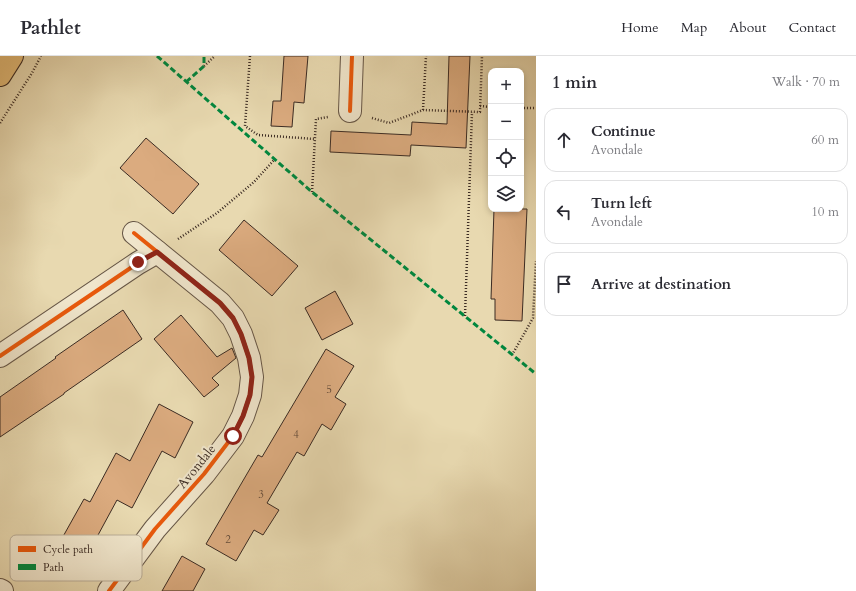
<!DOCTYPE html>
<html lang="en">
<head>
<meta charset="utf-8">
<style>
  :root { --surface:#fff; --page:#f2f2f3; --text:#2b2b33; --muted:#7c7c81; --line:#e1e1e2 }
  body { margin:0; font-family:Cardo,serif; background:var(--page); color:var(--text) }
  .controls { position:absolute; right:12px; top:12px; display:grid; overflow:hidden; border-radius:8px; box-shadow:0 2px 6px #0003 }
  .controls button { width:36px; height:36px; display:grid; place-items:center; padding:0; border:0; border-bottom:1px solid var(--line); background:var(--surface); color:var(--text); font:20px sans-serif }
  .stop { position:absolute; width:12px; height:12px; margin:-9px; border:3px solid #8f2418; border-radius:50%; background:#fff }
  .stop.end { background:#8f2418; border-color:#fff; box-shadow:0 1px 4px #0008 }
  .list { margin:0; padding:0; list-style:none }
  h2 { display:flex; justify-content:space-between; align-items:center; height:52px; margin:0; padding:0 16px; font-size:17px }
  h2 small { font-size:13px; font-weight:400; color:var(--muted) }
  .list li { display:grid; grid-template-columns:26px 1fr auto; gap:12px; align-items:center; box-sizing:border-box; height:64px; margin:0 8px 8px; padding:0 8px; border:1px solid var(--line); border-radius:12px }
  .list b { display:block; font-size:15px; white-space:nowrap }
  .list p { margin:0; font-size:13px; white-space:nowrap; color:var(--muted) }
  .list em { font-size:13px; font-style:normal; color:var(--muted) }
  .icon { flex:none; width:22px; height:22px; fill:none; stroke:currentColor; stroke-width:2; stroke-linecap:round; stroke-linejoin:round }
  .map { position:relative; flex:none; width:536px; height:535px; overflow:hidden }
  header { display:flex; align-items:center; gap:24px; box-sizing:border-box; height:56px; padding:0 20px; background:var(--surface); border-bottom:1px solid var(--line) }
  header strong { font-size:19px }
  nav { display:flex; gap:22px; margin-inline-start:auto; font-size:14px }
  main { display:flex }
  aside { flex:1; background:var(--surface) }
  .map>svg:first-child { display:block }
  .building { fill:#dbab7f; stroke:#3b2b23 }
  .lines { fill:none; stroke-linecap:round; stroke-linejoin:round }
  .minor-casing { stroke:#665646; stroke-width:24 }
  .major-casing { stroke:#3b2b23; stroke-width:24 }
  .path { stroke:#3b2b23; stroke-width:2.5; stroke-dasharray:1 2; stroke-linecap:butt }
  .minor { stroke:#f0e6cc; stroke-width:22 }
  .major { stroke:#e4bc78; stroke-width:22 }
  .quiet { stroke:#00873e; stroke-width:3; stroke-dasharray:6 3; stroke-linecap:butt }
  .cycleway-casing { stroke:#f0e6cc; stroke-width:6 }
  .cycleway { stroke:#e8590c; stroke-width:4 }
  .route { stroke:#8f2418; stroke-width:5 }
  .labels { text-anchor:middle; stroke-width:4; stroke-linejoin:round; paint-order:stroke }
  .number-label { font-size:11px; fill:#634b3a }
  .street-label { font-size:13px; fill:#3b2b23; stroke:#f0e6cc }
  .key { fill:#f0e6cc; stroke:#baae99; stroke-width:1 }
  .key-label { font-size:11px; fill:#3b2b23 }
</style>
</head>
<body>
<header>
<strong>Pathlet</strong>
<nav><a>Home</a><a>Map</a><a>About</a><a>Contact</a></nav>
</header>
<main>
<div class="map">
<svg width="536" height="535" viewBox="0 0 536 535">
  <rect width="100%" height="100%" fill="#e8d9b0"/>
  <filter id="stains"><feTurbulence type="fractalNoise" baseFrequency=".005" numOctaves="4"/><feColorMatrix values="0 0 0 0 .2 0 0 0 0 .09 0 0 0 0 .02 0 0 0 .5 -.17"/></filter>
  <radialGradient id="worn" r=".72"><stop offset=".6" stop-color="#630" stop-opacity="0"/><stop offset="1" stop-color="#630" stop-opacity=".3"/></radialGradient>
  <g class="building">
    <path d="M284,0H308L304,47L294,46L292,71L271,70L273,45H281Z"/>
    <path d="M449,0H470L466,92L411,89L410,100L330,96L331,75L411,79L412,66L447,68Z"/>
    <path d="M146,82L199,128L173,158L120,112Z"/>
    <path d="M494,153H527L522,265L495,264V243H491Z"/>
    <path d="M244,164L298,210L272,240L219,194Z"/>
    <path d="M335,235L353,268L322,284L305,252Z"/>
    <path d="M123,254L142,283L64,337V338L0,381V341L56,302L55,301Z"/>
    <path d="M181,259L217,301L232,292L236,302L212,322L219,329L204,341L154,283Z"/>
    <path d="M326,293L354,310L335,341L346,348L331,374L322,368L304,400L297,396L267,447L279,454L263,479L254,474L236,505L206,488L258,399L262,401Z"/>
    <path d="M159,348L193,366L175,402L162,395L132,452L117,444L78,516L51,502L84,443L90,446L116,397L130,405Z"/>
    <path d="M182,500L205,513L193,535H162Z"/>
  </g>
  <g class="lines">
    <defs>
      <g id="minor">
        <path d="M350,55L352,0"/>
        <path d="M0,300L138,207L157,196"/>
        <path d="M0,534L2,535"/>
        <path d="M109,535L155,473L204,418L233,380L243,360L250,339L252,321L249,302L241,278L233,262L220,247L134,177"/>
      </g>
      <path id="major" d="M0,19L12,0"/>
    </defs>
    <use href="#minor" class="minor-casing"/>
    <use href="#major" class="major-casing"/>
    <g class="path">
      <path d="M250,0L245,70L258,79L315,83"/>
      <path d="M204,10L215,0"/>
      <path d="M480,50L491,51"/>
      <path d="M521,52H536"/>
      <path d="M423,54L426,0"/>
      <path d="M372,62L389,67L423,54L480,56L482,0"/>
      <path d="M0,67L32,17L41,0"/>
      <path d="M312,136L316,63L328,61"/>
      <path d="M178,183L217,157L254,126L274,104"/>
      <path d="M465,260L472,56"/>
      <path d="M512,299L533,262L536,205"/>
    </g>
    <use href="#minor" class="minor"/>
    <use href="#major" class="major"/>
    <g class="quiet">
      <path d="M157,0L312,136L536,318"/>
      <path d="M186,26L204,10V0"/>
    </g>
    <defs>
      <g id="cycleway">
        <path d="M350,55L352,0"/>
        <path d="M0,300L138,207L157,196"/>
        <path d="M109,535L155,473L204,418L233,380L243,360L250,339L252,321L249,302L241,278L233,262L220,247L134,177"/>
      </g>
    </defs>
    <use href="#cycleway" class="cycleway-casing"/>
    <use href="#cycleway" class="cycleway"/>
  </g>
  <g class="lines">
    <path class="route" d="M138,206L157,196L220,247L233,262L241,278L249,302L252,321L250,339L243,360L233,380"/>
  </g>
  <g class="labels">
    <g class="number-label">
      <text x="329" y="337">5</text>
      <text x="296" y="382">4</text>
      <text x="261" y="442">3</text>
      <text x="228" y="487">2</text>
    </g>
    <g class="street-label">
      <text transform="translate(196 410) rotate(-51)" y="5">Avondale</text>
    </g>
  </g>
  <rect x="10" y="479" width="132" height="46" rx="6" class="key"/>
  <rect x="18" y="490" width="18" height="6" fill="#e8590c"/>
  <rect x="18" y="508" width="18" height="6" fill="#00873e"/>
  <g class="key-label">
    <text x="43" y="497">Cycle path</text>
    <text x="43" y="515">Path</text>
  </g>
  <rect width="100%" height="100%" filter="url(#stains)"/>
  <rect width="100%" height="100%" fill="url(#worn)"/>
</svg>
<div class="controls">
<button>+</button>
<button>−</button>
<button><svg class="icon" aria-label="locate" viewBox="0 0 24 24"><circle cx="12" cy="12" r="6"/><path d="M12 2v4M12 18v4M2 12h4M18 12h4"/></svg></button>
<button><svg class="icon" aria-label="layers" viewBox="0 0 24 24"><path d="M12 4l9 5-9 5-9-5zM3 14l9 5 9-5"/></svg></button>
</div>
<div class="stop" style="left:233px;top:380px"></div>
<div class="stop end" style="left:138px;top:206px"></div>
</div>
<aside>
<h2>1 min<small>Walk · 70 m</small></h2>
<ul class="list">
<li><svg class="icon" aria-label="ahead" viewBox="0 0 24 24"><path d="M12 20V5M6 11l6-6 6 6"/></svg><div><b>Continue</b><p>Avondale</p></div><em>60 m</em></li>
<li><svg class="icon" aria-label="left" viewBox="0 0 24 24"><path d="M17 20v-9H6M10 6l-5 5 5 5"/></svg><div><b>Turn left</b><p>Avondale</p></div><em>10 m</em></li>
<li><svg class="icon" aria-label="arrive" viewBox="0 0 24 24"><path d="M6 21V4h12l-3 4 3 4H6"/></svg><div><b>Arrive at destination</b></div></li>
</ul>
</aside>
</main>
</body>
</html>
